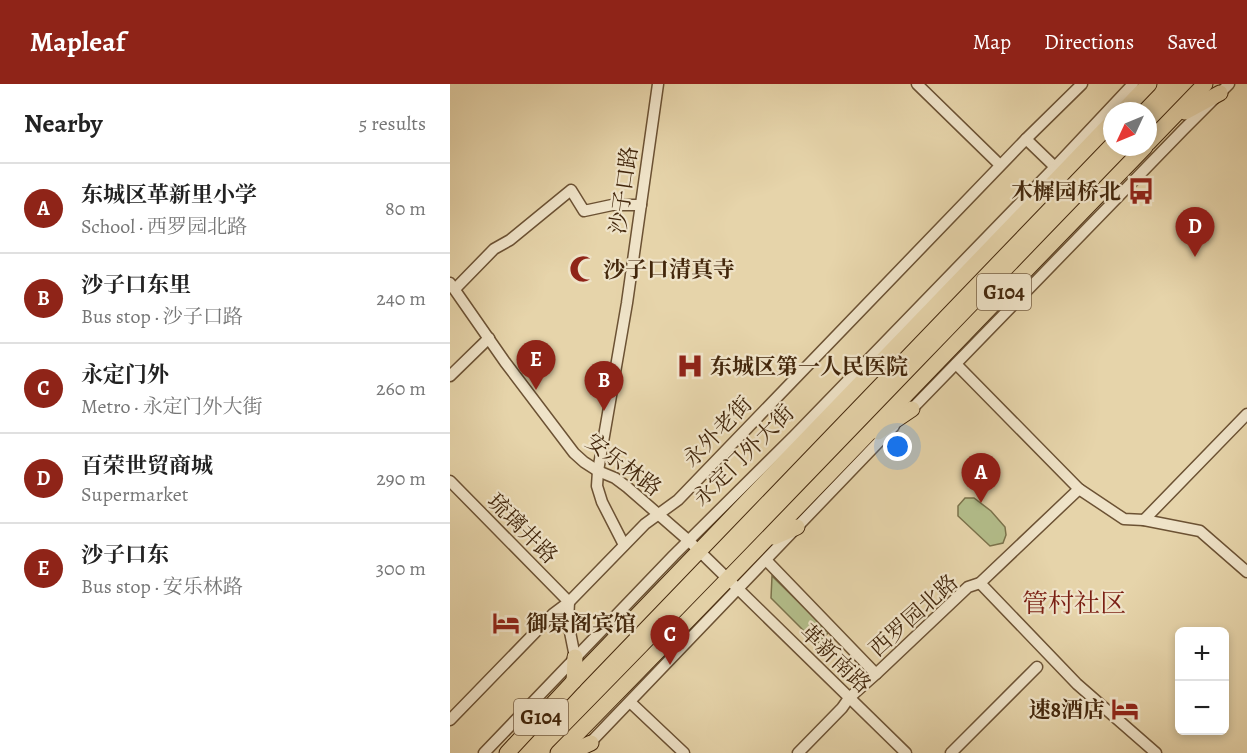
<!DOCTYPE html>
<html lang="en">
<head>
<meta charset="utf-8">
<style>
  :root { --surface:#fff; --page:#f2f2f2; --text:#222; --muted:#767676; --line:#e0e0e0; --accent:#8f2418 }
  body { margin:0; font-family:Alegreya,"Noto Serif SC",serif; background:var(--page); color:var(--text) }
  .controls { position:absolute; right:18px; bottom:18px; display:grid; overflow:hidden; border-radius:9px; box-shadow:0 3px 9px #0003 }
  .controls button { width:54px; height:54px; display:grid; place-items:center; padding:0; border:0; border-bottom:2px solid var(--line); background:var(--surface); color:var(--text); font:30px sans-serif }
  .compass { position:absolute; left:653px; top:18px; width:54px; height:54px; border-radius:50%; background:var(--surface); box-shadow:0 3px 9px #0003; rotate:226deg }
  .you { position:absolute; left:448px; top:363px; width:21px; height:21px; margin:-15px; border:4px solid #fff; border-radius:50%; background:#1a73e8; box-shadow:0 0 0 9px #1a73e833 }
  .badge { display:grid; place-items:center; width:39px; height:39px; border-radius:50%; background:var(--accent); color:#fff; font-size:20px; font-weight:700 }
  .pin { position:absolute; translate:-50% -50px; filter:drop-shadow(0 2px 3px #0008) }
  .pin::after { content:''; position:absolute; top:32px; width:21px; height:18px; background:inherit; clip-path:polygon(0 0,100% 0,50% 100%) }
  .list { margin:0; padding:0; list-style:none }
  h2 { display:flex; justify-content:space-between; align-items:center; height:78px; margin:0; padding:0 24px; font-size:26px }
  h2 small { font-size:20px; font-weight:400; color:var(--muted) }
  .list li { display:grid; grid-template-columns:39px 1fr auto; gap:18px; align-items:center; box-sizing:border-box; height:90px; padding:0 24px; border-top:2px solid var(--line) }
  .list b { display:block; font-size:22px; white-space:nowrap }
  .list p { margin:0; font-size:20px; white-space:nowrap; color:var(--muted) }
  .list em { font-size:20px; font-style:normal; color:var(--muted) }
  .map { position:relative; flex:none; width:797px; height:669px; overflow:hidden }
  header { display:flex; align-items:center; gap:36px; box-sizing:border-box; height:84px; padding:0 30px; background:var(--accent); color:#fff }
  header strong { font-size:28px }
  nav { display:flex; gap:33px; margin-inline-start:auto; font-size:21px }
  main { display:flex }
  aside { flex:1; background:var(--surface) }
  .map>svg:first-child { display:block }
  .green { fill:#b3bd8a; stroke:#7b724b; stroke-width:1.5 }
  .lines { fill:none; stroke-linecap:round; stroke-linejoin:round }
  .minor-casing { stroke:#6c5234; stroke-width:13 }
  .highway-casing { stroke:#43270c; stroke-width:17 }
  .minor { stroke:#efe3c8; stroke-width:10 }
  .highway { stroke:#e6d4aa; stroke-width:15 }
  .labels { text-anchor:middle; stroke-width:4.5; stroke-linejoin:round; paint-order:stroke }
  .shield { fill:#efe3c8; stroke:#775f44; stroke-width:1.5 }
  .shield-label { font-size:21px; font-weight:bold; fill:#43270c }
  .street-label { font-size:22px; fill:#43270c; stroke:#efe3c8 }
  .poi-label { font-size:22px; font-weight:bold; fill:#43270c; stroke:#efe3c8; text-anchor:start }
  .quarter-label { font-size:26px; fill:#7a1f14; stroke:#efe3c8 }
</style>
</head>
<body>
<header>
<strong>Mapleaf</strong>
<nav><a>Map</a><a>Directions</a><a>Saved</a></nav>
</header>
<main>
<aside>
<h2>Nearby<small>5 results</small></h2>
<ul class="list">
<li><span class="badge">A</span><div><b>东城区革新里小学</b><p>School · 西罗园北路</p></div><em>80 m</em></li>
<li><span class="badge">B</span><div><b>沙子口东里</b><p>Bus stop · 沙子口路</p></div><em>240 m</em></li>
<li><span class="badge">C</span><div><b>永定门外</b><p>Metro · 永定门外大街</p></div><em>260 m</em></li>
<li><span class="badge">D</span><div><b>百荣世贸商城</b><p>Supermarket</p></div><em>290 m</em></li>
<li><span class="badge">E</span><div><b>沙子口东</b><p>Bus stop · 安乐林路</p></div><em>300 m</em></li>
</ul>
</aside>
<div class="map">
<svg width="797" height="669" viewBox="0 0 797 669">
  <rect width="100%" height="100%" fill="#e6d4aa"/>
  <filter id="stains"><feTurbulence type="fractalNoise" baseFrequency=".00333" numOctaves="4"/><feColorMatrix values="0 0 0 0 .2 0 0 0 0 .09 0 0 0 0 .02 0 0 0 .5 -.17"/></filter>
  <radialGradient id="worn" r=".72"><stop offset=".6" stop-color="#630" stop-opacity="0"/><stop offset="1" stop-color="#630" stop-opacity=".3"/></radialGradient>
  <g class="green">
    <path d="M515,414H524L541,427L555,443L556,451L553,459L540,462L508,432V422Z"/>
    <path d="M322,492L379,548L367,560L321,514Z"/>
  </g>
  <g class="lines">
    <defs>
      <g id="minor">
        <path d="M467,0L550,81"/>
        <path d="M576,55L605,83"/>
        <path d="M0,199L55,278L124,369L134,378L148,387L165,394L177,403L239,457L456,669"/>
        <path d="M5,205L44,165L60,156L121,106L134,127L162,121H191"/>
        <path d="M506,280L629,405L674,435L694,436L750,447L797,488"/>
        <path d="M0,292L39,254"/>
        <path d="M458,329L733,46L779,0"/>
        <path d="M0,397L119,518"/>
        <path d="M694,436L797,330"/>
        <path d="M174,461L152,418L147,402L148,387L177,219L208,0"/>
        <path d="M316,476L426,590"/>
        <path d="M530,499L627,600L706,669"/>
        <path d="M119,518L118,538L125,573"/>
        <path d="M180,618L234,669"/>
        <path d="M0,636L103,530L119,518L195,440L228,416L576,55L632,0"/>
        <path d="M137,662L444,342"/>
        <path d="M34,669L224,471L344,352L605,83L683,0"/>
        <path d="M348,669L392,624L399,614L426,590L518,503L530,499L629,405"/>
        <path d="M501,669L587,583"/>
      </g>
      <g id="highway">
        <path d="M673,27L699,0"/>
        <path d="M735,28L770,9"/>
        <path d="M698,59L755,0"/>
        <path d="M428,348L462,325"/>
        <path d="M324,453L347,443"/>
        <path d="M124,597L125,573"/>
        <path d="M57,669L124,597L662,38"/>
        <path d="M108,669C305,469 499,265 695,63"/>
        <path d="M119,669L141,659"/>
      </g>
    </defs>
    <use href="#minor" class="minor-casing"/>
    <use href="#highway" class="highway-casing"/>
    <use href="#minor" class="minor"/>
    <use href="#highway" class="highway"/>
  </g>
  <defs>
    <symbol id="bus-bare" viewBox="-9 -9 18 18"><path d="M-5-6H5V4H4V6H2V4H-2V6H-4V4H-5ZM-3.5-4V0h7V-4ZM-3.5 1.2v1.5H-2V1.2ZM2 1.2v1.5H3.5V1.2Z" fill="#8f2418" stroke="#efe3c8" stroke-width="2.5" paint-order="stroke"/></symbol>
    <symbol id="mosque-bare" viewBox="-9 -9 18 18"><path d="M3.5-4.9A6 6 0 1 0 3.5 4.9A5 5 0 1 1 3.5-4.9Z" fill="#8f2418" stroke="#efe3c8" stroke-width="2.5" paint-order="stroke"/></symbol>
    <symbol id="hospital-bare" viewBox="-9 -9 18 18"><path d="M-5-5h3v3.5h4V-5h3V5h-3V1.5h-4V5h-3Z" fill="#8f2418" stroke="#efe3c8" stroke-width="2.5" paint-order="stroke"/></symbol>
    <symbol id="hotel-bare" viewBox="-9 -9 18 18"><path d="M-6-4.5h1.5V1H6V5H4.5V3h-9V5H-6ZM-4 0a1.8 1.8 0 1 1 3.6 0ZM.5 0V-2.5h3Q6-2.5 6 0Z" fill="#8f2418" stroke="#efe3c8" stroke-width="2.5" paint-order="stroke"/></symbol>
  </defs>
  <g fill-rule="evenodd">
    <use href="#bus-bare" x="672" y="88" width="38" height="38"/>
    <use href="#mosque-bare" x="114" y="166" width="38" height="38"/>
    <use href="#hospital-bare" x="221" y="263" width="38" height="38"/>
    <use href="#hotel-bare" x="37" y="520" width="38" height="38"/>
    <use href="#hotel-bare" x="656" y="606" width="38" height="38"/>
  </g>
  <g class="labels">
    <g class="shield">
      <rect x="527" y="190" width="54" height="36" rx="4.5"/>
      <rect x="64" y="615" width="54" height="36" rx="4.5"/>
    </g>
    <g class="shield-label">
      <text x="554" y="215">G104</text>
      <text x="91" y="640">G104</text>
    </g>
    <g class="street-label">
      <text transform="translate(173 106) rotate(-82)" y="8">沙子口路</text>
      <text transform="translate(267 347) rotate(-46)" y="8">永外老街</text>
      <text transform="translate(293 371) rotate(-45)" y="8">永定门外大街</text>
      <text transform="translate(174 380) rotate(37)" y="8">安乐林路</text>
      <text transform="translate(73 444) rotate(45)" y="8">琉璃井路</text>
      <text transform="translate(463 531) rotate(-42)" y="8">西罗园北路</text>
      <text transform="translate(386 574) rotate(44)" y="8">革新南路</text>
    </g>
    <g class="poi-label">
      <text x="671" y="115" text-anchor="end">木樨园桥北</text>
      <text x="153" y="193">沙子口清真寺</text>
      <text x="260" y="290">东城区第一人民医院</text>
      <text x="76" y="547">御景阁宾馆</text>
      <text x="655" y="633" text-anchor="end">速8酒店</text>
    </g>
    <g class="quarter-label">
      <text x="624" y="528">管村社区</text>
    </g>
  </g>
  <rect width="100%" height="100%" filter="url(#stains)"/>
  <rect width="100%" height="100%" fill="url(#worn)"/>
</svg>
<div class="controls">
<button>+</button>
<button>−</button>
</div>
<svg class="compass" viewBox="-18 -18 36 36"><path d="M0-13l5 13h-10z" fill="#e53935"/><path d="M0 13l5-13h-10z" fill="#767676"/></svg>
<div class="you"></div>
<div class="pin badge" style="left:531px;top:419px">A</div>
<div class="pin badge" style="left:154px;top:327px">B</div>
<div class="pin badge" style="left:220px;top:581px">C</div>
<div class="pin badge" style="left:745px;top:173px">D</div>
<div class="pin badge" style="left:86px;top:306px">E</div>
</div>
</main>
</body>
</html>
